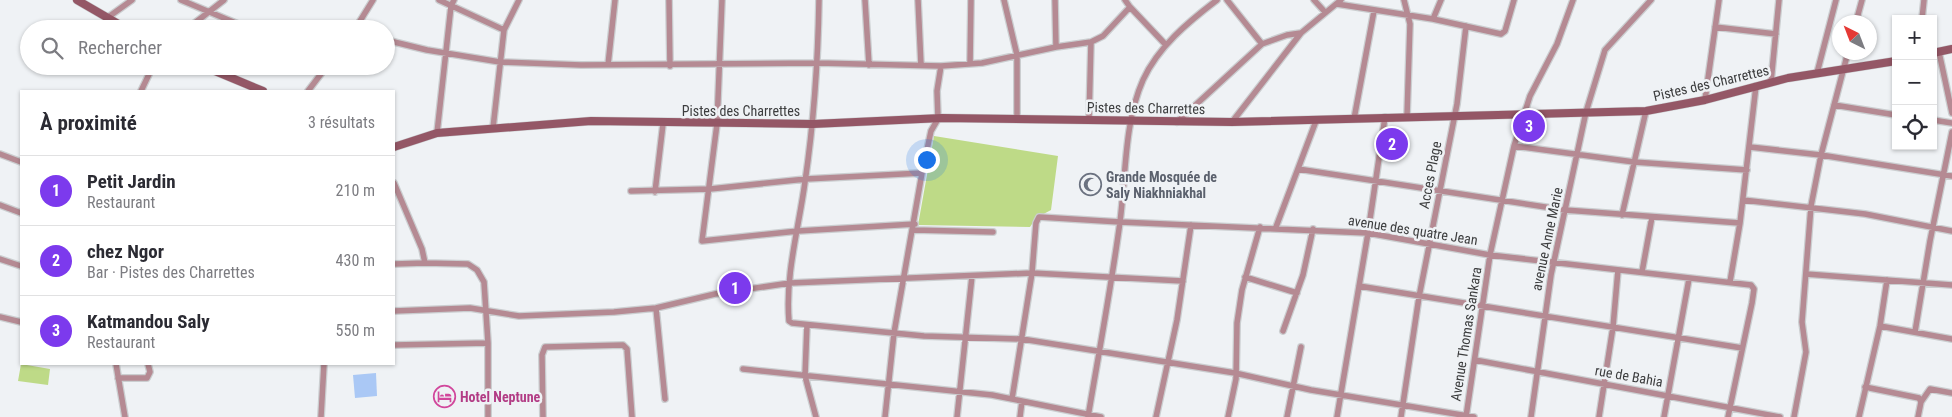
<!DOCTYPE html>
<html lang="fr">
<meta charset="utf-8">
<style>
:root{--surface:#fff;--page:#f2f2f3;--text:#2b2b33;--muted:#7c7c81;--line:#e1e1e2;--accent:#7c3aed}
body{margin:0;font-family:"Roboto Condensed",sans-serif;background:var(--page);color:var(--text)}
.controls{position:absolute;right:15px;top:15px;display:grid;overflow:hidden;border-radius:0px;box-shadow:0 1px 4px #0004}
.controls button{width:45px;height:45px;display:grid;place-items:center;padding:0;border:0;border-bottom:1px solid var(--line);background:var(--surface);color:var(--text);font:25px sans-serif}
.compass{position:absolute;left:1832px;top:15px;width:45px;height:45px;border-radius:50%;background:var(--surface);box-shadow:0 1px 4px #0004;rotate:318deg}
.you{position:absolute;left:926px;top:159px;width:18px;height:18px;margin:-12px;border:4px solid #fff;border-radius:50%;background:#1a73e8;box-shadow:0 0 0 8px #1a73e833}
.badge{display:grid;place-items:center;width:32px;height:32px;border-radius:50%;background:var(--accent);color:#fff;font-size:16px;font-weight:700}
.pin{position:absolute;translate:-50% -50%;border:2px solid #fff;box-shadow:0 1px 5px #0006}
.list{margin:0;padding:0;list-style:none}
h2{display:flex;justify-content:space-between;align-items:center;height:65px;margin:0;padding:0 20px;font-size:21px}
h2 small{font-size:16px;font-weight:400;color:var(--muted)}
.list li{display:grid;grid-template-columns:32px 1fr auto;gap:15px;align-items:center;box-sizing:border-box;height:70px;padding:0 20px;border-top:1px solid var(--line)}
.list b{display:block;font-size:19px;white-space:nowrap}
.list p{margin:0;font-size:16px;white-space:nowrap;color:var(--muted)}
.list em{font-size:16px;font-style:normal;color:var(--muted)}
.icon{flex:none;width:28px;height:28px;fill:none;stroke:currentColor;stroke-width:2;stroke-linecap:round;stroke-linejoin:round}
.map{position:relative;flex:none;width:1952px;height:417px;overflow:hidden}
.search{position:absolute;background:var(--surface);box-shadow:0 1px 4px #0004;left:20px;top:20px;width:375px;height:55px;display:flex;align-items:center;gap:12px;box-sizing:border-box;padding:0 18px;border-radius:28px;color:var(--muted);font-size:19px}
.panel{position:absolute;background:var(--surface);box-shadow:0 1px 4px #0004;left:20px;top:90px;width:375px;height:275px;border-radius:0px}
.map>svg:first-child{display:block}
.green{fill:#beda87}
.water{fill:#aac8f5}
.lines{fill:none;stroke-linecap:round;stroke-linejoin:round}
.street-casing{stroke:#cbced0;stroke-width:8}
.secondary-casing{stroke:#cbced0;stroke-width:9}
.street{stroke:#b58a93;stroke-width:5.5}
.secondary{stroke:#945766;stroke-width:8}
.labels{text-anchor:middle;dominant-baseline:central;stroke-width:5;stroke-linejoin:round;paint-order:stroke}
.street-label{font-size:14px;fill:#3c3d3e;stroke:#eff2f5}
.worship-label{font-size:14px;font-weight:bold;fill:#5b616d;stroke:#eff2f5;text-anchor:start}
.hotel-label{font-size:14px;font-weight:bold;fill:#b23c85;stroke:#eff2f5;text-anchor:start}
</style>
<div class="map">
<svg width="1952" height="417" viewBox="0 0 1952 417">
<rect width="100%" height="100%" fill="#eff2f5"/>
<!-- green -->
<path class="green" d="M934 136 1058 156 1051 210 1036 218 1030 227 918 225Z
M21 364 50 369 48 385 18 381Z"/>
<!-- water -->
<path class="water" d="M376 373 377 396 355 398 353 375Z"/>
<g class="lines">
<defs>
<path id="street" d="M181 0 250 29
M439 0 504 30
M669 0 670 66
M722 0 717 124 702 241 798 231 915 224
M819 0C818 61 814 121 805 182 799 227 785 275 789 321L792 323 924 336 1022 339 1235 373 1311 390 1474 417
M865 0 869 65
M918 0 921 65
M1004 0 1017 55V119
M1055 0 1056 47
M1125 0 1130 7
M1227 0 1262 44
M1314 0 1325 12
M1404 0 1410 24 1407 116
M1337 4 1433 19 1501 34 1505 31 1514 0
M107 18 132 0
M1433 19 1441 0
M1922 19 1924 0
M1856 22 1862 0
M1715 27 1776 34
M187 29 224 0
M355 29 373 0
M386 40 427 50 500 62 581 65 818 63 941 66 982 63 1056 47 1091 42 1103 36 1130 7 1166 45
M1939 52 1952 113
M970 64 971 0
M608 65 615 0
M1817 73 1836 0
M1771 82 1779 0
M141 91 153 66
M308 91 327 66
M1705 100 1719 0
M1834 105 1896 115
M1089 119 1091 42
M1354 119 1374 11
M1933 120 1952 123
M1177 122 1262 44 1287 35 1301 33 1341 0
M1232 122 1301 33
M493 128 504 30 519 0
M437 133 451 6 454 0
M1514 146 1634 162 1747 170
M1750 147 1821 155 1952 176
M0 154 21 162
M1298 169 1565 210 1740 223
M394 183 422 249 425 263 394 264
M631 191 710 189 806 179 922 173
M655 192 663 124
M1743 200 1865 214 1952 231
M0 205 21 213
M1622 215 1646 111
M1276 227 1316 121
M914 230 993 232
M0 259 21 266
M425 263 468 264 477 270 484 282 488 343V417
M1642 272 1652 217
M1806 274 1952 285
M1245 277 1297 293
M1730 282 1740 223 1756 86
M1359 286 1742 348
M656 308 665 399
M394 311 470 308 519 316 614 312 656 308 715 294 790 283 1032 273 1183 281
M0 317 21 322
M807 325 805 376 816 417
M1880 326 1952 339
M1283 331 1303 275 1313 229
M1915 332 1930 241 1952 132
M394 345 488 343
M1475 360 1780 417
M116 364 125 417
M743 369 992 395 1101 417
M118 378H147L150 372 148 364
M1865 387 1919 398 1921 402 1918 417
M1012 399 1032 273 1036 223 1039 217 1120 222 1368 233 1490 255 1751 285 1754 289 1752 303 1728 417
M1921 402 1930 389 1952 393
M321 417 324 364
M543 417 542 355 545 347 623 345 627 349 632 417
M885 417 894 333 922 173 931 131 938 119 937 91 941 66
M957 417 972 276
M1020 417 1022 401
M1088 417C1099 352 1111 288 1120 222 1126 176 1124 123 1143 80 1158 47 1188 22 1217 0
M1156 417 1177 320 1191 225
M1228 417 1236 379 1237 323 1242 290 1260 227
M1287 417 1301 347
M1337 417 1368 233 1385 117
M1401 417 1419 297 1457 104 1466 26
M1466 417 1490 255 1514 146 1530 96 1557 44 1573 0
M1531 417 1551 275 1586 112 1605 50 1651 0
M1599 417 1613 327 1618 270
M1664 417 1689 279
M1794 417 1806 352 1802 322 1811 206 1821 155 1848 52
M1859 417 1880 326 1887 280"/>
<path id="secondary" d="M77 0 127 29
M1933 53 1952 49
M203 66 263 91
M394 147 437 133 591 121 813 124 942 118 1232 122 1646 111 1705 100 1788 78 1896 61"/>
</defs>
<!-- street casing -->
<use href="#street" class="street-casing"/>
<!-- secondary casing -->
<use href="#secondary" class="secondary-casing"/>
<!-- street -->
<use href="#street" class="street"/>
<!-- secondary -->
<use href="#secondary" class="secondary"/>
</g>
<!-- icons -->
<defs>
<symbol id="mosque-ring" viewBox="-11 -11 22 22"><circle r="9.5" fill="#eff2f5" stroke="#6b7280" stroke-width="1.5"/><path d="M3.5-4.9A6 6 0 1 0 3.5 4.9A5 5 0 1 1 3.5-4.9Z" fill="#6b7280"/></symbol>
<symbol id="hotel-ring" viewBox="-11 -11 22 22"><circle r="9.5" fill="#eff2f5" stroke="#d1479c" stroke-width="1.5"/><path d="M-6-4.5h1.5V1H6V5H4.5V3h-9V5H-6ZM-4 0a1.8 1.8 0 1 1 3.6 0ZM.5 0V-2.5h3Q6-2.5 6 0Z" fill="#d1479c"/></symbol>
</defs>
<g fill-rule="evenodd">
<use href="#mosque-ring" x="1078" y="172" width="25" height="25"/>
<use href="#hotel-ring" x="432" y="384" width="25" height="25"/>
</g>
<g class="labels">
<!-- street labels -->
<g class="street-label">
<text transform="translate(1711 83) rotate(-13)">Pistes des Charrettes</text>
<text transform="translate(1146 108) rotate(1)">Pistes des Charrettes</text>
<text x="741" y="111">Pistes des Charrettes</text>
<text transform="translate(1430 175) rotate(-79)">Acces Plage</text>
<text transform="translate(1413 230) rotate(9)">avenue des quatre Jean</text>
<text transform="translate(1547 239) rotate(-78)">avenue Anne Marie</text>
<text transform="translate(1466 334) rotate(-81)">Avenue Thomas Sankara</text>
<text transform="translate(1629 376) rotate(10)">rue de Bahia</text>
</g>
<!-- worship labels -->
<g class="worship-label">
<text x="1106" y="177">Grande Mosquée de<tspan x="1106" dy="16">Saly Niakhniakhal</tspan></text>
</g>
<!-- hotel labels -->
<g class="hotel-label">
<text x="460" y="397">Hotel Neptune</text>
</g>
</g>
</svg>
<div class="controls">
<button>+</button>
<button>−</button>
<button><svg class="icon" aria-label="locate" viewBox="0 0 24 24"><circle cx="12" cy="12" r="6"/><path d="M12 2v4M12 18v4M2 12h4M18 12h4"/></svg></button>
</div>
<svg class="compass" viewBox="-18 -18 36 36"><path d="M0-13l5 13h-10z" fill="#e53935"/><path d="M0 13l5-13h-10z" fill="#7c7c81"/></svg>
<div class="you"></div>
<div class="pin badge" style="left:735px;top:288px">1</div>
<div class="pin badge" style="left:1392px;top:144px">2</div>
<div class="pin badge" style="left:1529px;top:126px">3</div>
<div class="search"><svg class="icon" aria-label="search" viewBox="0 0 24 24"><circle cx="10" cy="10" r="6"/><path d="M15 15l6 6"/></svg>Rechercher</div>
<section class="panel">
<h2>À proximité<small>3 résultats</small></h2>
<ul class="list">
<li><span class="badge">1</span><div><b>Petit Jardin</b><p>Restaurant</p></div><em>210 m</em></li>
<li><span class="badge">2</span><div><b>chez Ngor</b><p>Bar · Pistes des Charrettes</p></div><em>430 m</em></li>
<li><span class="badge">3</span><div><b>Katmandou Saly</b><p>Restaurant</p></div><em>550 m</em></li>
</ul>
</section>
</div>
